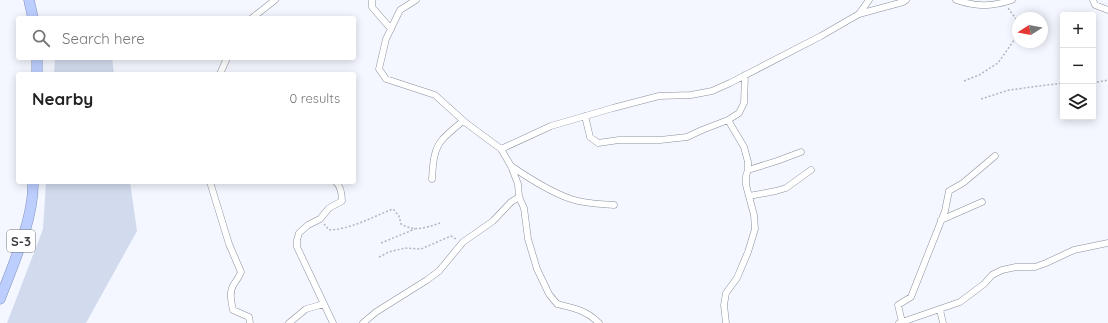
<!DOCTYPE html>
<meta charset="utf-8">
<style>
:root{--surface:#fff;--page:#f2f2f2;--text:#222;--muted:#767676;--line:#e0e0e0}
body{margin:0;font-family:Quicksand,sans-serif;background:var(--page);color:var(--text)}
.controls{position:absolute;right:12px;top:12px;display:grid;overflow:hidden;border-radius:4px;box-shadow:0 2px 10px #0003}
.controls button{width:36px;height:36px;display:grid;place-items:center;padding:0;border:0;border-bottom:1px solid var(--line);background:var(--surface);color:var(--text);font:20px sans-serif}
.compass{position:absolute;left:1012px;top:12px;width:36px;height:36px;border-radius:50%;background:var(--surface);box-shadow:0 2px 10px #0003;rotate:259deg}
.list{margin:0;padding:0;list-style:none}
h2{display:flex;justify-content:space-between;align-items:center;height:52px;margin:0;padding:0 16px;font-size:17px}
h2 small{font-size:13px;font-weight:400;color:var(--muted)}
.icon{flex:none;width:22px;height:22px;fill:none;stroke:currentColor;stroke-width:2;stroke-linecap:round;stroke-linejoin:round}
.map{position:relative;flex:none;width:1108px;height:323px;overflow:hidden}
.search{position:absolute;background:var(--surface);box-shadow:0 2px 10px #0003;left:16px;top:16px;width:340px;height:44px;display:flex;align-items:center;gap:10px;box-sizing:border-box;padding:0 14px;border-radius:4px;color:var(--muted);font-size:15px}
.panel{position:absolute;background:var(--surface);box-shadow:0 2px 10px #0003;left:16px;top:72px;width:340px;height:112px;border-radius:4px}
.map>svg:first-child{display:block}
.green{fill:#d2daed}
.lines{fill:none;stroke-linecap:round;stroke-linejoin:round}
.minor-casing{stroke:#8a8f9a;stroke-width:7}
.trunk-casing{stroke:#8393bc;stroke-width:11}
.path{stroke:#b3b5bc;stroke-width:1.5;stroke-dasharray:2 2;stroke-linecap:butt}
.minor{stroke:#fff;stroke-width:6}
.trunk{stroke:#bccefe;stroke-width:10}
.labels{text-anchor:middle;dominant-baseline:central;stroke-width:4;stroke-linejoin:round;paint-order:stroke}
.shield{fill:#fff;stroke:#75767a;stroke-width:1}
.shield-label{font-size:13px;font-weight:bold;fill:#3a3c41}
</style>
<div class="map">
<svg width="1108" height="323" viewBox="0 0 1108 323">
<rect width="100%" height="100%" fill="#f4f7ff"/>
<!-- green -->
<path class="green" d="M55 58H112L114 74H54Z
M46 182H130L137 231 86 323H7L43 229Z"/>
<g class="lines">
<defs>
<path id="minor" d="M372 0V7L391 29
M416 0 400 10 386 39 379 69 386 79 435 95 466 123 501 149 511 166 518 184 519 197 524 208 528 239 537 269 549 294 557 304C574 308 586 310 599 323
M956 0C977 7 991 7 1012 0
M1093 0 1095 5 1108 10
M859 14 903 2 906 0
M252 18 275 0
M220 74 227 58
M585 116 590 137 598 143 619 140H660L687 137 702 130 728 120 739 113 744 103 745 75
M501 149 551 126 613 108 659 96 691 95 712 91 730 83 821 36 859 14 869 0
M511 166C530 179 550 192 571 199 585 204 600 204 614 205
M748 170 777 161 801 152
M432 179C433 166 433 150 442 140 448 133 456 127 463 121
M210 182 229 244 241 272C239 277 237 280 234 284 229 291 231 301 233 310L249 317 250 323
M749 196 776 191 786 188 811 170
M941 220 982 202
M940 310 943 323
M902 322 898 305 911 297 945 211 949 191 963 183 995 156
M289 323 306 309 324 304
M333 323 297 247V240L299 233 308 225 320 219 329 208 342 201C342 194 341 187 336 182
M363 323 376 312 427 280 439 271 463 242 493 221 511 202 519 197
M726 323 724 305 726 293 737 278 748 252 755 229 754 215 746 185V176L748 170V162L744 147 728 120
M899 323 960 302 984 284 992 275 1002 270 1016 267H1035L1046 263 1074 250 1108 243"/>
<path id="trunk" d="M29 0 33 18
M37 74V58
M0 299C13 265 34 218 33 182"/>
</defs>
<!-- minor casing -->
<use href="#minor" class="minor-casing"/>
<!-- trunk casing -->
<use href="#trunk" class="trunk-casing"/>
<!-- path -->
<path class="path" d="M964 81 979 75 998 63 1017 36 1016 19 1008 8
M1093 83 1108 80
M981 99 1009 90 1063 83
M324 224 329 230C352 229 372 217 393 209L399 216 401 224C415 232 425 228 440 223
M381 243 415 229
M379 257 389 252 405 248 421 249 451 236 456 239"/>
<!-- minor -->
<use href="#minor" class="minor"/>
<!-- trunk -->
<use href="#trunk" class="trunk"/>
</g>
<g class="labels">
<!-- shield labels -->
<rect class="shield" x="7" y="230" width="28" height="22" rx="3"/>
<g class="shield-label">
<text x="21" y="241">S-3</text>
</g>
</g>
</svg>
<div class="controls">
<button>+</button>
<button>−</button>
<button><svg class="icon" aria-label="layers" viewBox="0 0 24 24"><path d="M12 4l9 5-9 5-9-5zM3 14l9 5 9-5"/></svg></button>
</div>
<svg class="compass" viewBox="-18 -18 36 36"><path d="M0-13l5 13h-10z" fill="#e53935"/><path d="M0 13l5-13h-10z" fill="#767676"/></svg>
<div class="search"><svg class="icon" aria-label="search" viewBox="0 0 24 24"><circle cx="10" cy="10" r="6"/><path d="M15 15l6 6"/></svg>Search here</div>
<section class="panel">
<h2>Nearby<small>0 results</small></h2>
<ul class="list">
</ul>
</section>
</div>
